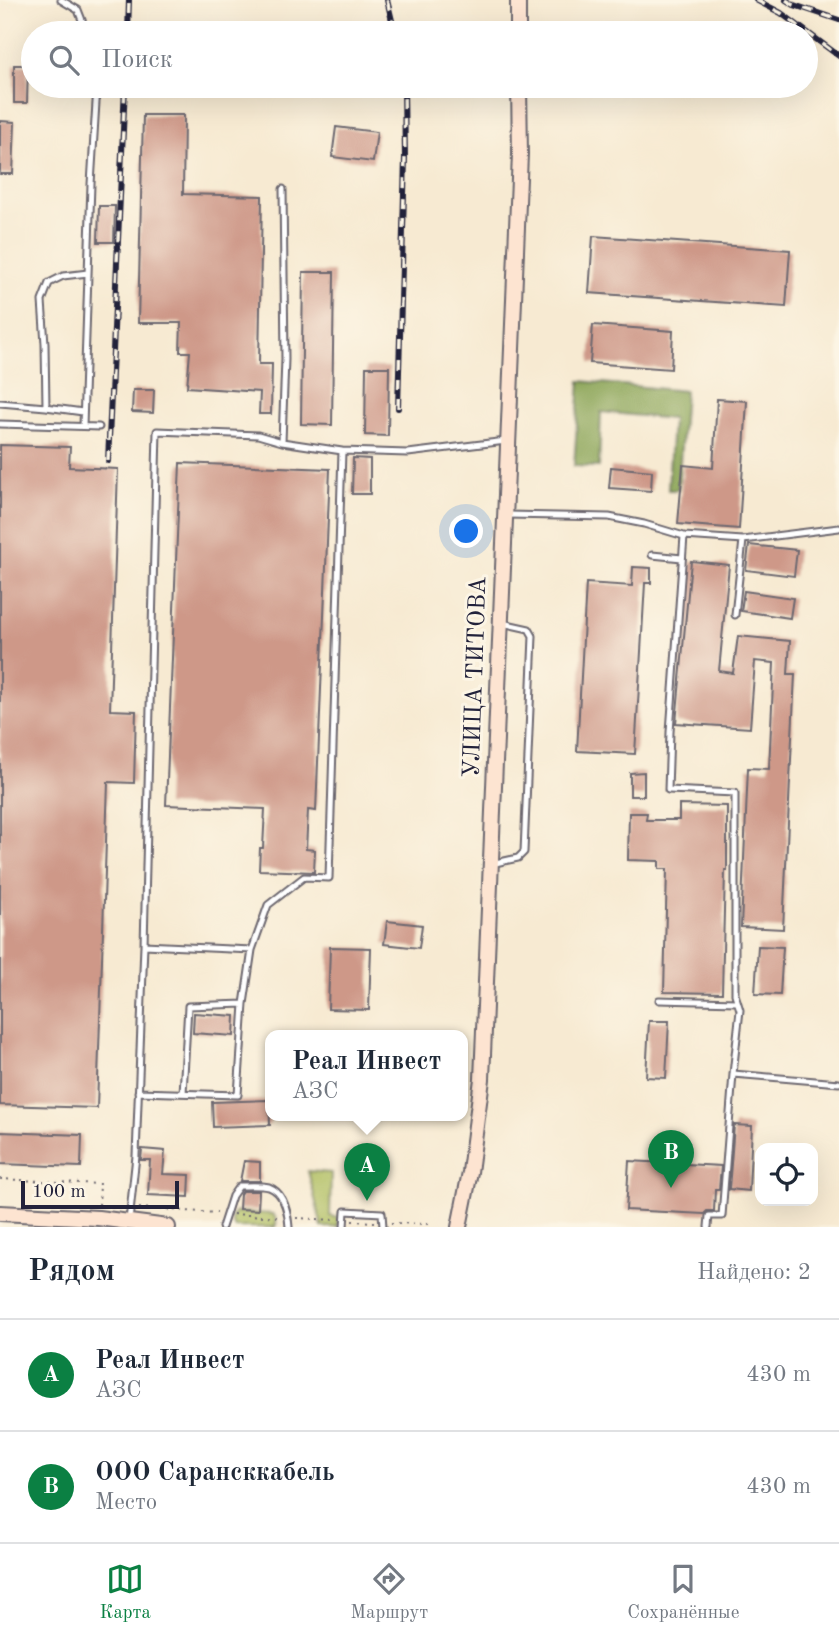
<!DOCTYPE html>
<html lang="ru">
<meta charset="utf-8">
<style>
:root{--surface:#fff;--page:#f2f2f3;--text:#1f2937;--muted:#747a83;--line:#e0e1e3;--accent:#0b8043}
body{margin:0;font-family:"Old Standard TT",serif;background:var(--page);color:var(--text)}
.controls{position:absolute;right:21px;bottom:21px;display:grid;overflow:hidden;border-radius:14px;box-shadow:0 7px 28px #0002}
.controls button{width:63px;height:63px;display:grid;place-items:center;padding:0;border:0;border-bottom:2px solid var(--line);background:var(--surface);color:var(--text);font:35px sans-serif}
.scale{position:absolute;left:21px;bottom:18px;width:158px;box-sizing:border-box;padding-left:7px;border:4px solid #22223b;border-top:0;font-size:19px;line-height:24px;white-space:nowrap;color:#22223b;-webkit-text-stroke:5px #fcf5e5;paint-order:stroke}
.you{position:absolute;left:467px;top:532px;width:24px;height:24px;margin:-18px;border:5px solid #fff;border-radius:50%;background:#1a73e8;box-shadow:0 0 0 10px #1a73e833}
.badge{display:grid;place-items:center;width:46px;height:46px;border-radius:50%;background:var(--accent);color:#fff;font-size:23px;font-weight:700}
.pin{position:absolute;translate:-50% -58px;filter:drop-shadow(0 2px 4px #0008)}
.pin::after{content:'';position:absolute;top:37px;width:24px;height:21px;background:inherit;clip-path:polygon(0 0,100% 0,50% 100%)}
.popup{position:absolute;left:265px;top:1030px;width:203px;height:91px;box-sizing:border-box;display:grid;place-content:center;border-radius:14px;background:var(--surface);filter:drop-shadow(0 2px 5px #0005);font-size:23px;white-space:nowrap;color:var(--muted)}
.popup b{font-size:26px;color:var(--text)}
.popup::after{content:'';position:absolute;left:50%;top:100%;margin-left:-14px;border:14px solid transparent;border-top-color:var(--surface)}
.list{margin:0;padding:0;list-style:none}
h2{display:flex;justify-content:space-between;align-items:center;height:91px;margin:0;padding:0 28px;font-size:30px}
h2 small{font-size:23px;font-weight:400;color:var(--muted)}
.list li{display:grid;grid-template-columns:46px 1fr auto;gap:21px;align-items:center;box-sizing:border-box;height:112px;padding:0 28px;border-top:2px solid var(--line)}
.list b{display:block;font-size:26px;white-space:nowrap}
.list p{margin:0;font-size:23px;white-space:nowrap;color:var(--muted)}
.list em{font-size:23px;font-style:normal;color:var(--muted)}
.icon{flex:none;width:38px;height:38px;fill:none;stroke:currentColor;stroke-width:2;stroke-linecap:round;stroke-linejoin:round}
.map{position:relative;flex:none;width:839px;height:1227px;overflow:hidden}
.search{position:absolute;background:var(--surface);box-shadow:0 7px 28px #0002;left:21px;right:21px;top:21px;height:77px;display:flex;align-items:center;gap:18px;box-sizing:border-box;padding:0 24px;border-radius:38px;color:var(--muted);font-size:26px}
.sheet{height:315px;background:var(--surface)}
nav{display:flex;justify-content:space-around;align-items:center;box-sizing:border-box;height:98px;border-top:2px solid var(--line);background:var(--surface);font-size:19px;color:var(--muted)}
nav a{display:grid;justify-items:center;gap:4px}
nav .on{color:var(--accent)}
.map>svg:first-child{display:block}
.green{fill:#aebd5f;stroke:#68704d;stroke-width:2}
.forest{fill:#8aa456;stroke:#566348;stroke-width:2}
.building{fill:#ce9888}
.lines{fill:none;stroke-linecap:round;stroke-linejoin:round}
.lane-casing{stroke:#6d6870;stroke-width:9}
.secondary-casing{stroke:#6d6870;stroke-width:18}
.path{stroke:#6d6870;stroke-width:2;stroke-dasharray:2 5;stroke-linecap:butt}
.lane{stroke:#fff;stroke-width:5}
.secondary{stroke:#fde4d1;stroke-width:14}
.rail-casing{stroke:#22223b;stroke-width:6}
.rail{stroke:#fcf5e5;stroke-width:3.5;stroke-dasharray:10;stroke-linecap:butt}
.labels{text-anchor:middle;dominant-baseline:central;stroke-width:6;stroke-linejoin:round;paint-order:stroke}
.street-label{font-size:24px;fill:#22223b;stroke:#fcf5e5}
</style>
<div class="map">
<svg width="839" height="1227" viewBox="0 0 839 1227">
<rect width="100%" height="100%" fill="#fcf5e5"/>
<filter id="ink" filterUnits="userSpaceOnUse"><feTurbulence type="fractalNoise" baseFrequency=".0143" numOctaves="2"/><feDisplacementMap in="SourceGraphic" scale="14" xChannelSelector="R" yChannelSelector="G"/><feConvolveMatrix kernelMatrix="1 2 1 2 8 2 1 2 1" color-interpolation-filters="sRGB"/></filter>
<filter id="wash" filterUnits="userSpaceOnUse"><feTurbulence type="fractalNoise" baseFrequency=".00686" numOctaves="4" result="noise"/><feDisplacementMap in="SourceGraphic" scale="28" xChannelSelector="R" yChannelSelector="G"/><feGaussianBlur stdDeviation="1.57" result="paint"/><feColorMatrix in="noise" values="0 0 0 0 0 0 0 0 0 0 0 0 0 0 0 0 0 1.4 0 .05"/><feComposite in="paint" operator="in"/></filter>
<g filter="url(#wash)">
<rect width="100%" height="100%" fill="#f7ead2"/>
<!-- green -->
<path class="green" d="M308 1171 331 1173 330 1216 339 1218 338 1227H322Z
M236 1212 273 1214C276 1218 278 1222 275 1227H235L232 1223V1217Z"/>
<!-- forest -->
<path class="forest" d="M580 381 685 391 678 490H668L672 419 601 412 599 467 574 466Z"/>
<g id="blocks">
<!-- building -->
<path class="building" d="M14 65H28L27 103H14Z
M143 115H184L183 194 262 196 259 364H272L271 414H259L260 392 187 387 190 352H180L181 323H138Z
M0 121 15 122 13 174H0Z
M336 127 377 132 373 162 332 157Z
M99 206H115L114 242H98Z
M593 236 790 250 786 307 589 293Z
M303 272H334L332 425 301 424Z
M593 325 673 331 671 369 590 363Z
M366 367H389L388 436 365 435Z
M133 390H154L153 413 132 412Z
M717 399 747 401 739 529 678 524 683 465 713 468Z
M0 445 70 447 69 467 118 469 110 710 136 711 134 783 108 782 97 1108 0 1105Z
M353 458 370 459V494H352Z
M180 463 330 469 316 811 308 810 306 849 315 850 314 872 259 870 260 848H263L265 809 166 805Z
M611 467 652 471 651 491 609 488Z
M749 545 797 550 794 576 746 570Z
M691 561 729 565 719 671 733 673 738 636 790 641 788 674H795L783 929 741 927 748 768 769 769 774 663 755 661 750 728 676 723Z
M633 567 651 568V583H645L635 754 577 751 586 583 632 586Z
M744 591 793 598 790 618 741 611Z
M644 772V796H630V773Z
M679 805 727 806V870H725L722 993 664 992 667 869H659V861L628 860 629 813H647L646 820H679Z
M387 921 422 925 419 948 384 944Z
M758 946 783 947 780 995 755 994Z
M330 947 371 948 369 1010 328 1009Z
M194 1013 235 1016 234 1036 193 1033Z
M649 1021H669L666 1078 646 1077Z
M269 1100 270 1125 213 1127 212 1102Z
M734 1125 752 1126 749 1191 729 1189Z
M0 1132 82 1135 81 1167 0 1164Z
M142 1149 165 1151 163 1174 190 1175 189 1197 148 1195 150 1160H141Z
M244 1161 260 1162V1181H240Z
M629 1161 721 1166 719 1189H715L714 1211H707L704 1214 626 1210Z
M242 1191H259L258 1210 239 1209 240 1194Z"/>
</g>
</g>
<g filter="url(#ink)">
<use href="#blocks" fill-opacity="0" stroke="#6d6870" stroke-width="2"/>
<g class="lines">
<defs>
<path id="lane" d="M61 0 78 10 87 33
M0 403 46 407
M83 412 46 407 45 344 42 301 49 283 63 276 88 273
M0 424 99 427
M83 426 91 184 97 86
M282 442 285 359 283 189
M342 451 408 453 506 441
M508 515 609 517 644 524 684 536
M652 555 682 558
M735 615 743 540
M491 864 518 858 524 852 533 636 529 629 502 623
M659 1000 737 1002
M733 1074 740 1010 735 994V793L668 790 670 732 684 536 743 540 839 528
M138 1092 238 1095 244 1004 252 950
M183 1093 188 1006 244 1004
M129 1221 136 1156 144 945 157 431 258 435 282 442 342 451 329 878 304 877 268 905 252 950 144 945
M222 1227 232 1196 239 1186C248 1186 260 1185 269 1187 285 1193 288 1213 289 1227
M344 1227 345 1211 382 1213 383 1227
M708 1227 709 1216H722L733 1074 839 1083"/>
<path id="secondary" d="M518 0V33
M0 1213 98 1218 168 1227
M459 1227 470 1172 482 1079 520 154 519 86"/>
</defs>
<!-- lane casing -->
<use href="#lane" class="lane-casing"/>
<!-- secondary casing -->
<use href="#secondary" class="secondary-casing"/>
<!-- path -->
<path class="path" d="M0 1179 100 1184 99 1205
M139 1208 217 1213
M233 1214 280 1217
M296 1218 336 1220
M352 1221 375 1222
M391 1223 432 1224"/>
<!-- lane -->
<use href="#lane" class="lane"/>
<!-- secondary -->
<use href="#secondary" class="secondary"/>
<defs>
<path id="rail" d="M387 0 395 33
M756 0 781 13 839 56
M786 0 794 5 839 20
M128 33 129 0
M398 408 405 158 404 86
M108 461 125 86"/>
</defs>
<!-- rail casing -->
<use href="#rail" class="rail-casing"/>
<!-- rail -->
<use href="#rail" class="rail"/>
</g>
</g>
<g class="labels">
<!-- street labels -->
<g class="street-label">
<text transform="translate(476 677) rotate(-88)">УЛИЦА ТИТОВА</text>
</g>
</g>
</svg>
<div class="controls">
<button><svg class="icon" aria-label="locate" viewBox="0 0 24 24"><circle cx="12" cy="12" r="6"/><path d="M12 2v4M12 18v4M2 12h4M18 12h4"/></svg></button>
</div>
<div class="scale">100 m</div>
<div class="you"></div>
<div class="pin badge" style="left:367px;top:1201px">A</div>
<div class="popup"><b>Реал Инвест</b>АЗС</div>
<div class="pin badge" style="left:671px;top:1188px">B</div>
<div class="search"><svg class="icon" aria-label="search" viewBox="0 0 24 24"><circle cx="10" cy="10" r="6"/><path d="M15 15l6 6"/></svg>Поиск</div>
</div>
<section class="sheet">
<h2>Рядом<small>Найдено: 2</small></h2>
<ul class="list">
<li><span class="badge">A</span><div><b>Реал Инвест</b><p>АЗС</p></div><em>430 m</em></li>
<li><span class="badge">B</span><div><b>ООО Сарансккабель</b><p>Место</p></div><em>430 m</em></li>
</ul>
</section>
<nav>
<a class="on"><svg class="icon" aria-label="map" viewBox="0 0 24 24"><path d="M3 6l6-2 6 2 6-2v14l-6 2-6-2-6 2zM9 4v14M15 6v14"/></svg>Карта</a>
<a><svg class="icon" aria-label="directions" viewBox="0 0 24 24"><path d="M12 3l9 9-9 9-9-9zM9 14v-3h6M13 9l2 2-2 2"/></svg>Маршрут</a>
<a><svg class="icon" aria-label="saved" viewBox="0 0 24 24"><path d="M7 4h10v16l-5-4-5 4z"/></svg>Сохранённые</a>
</nav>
